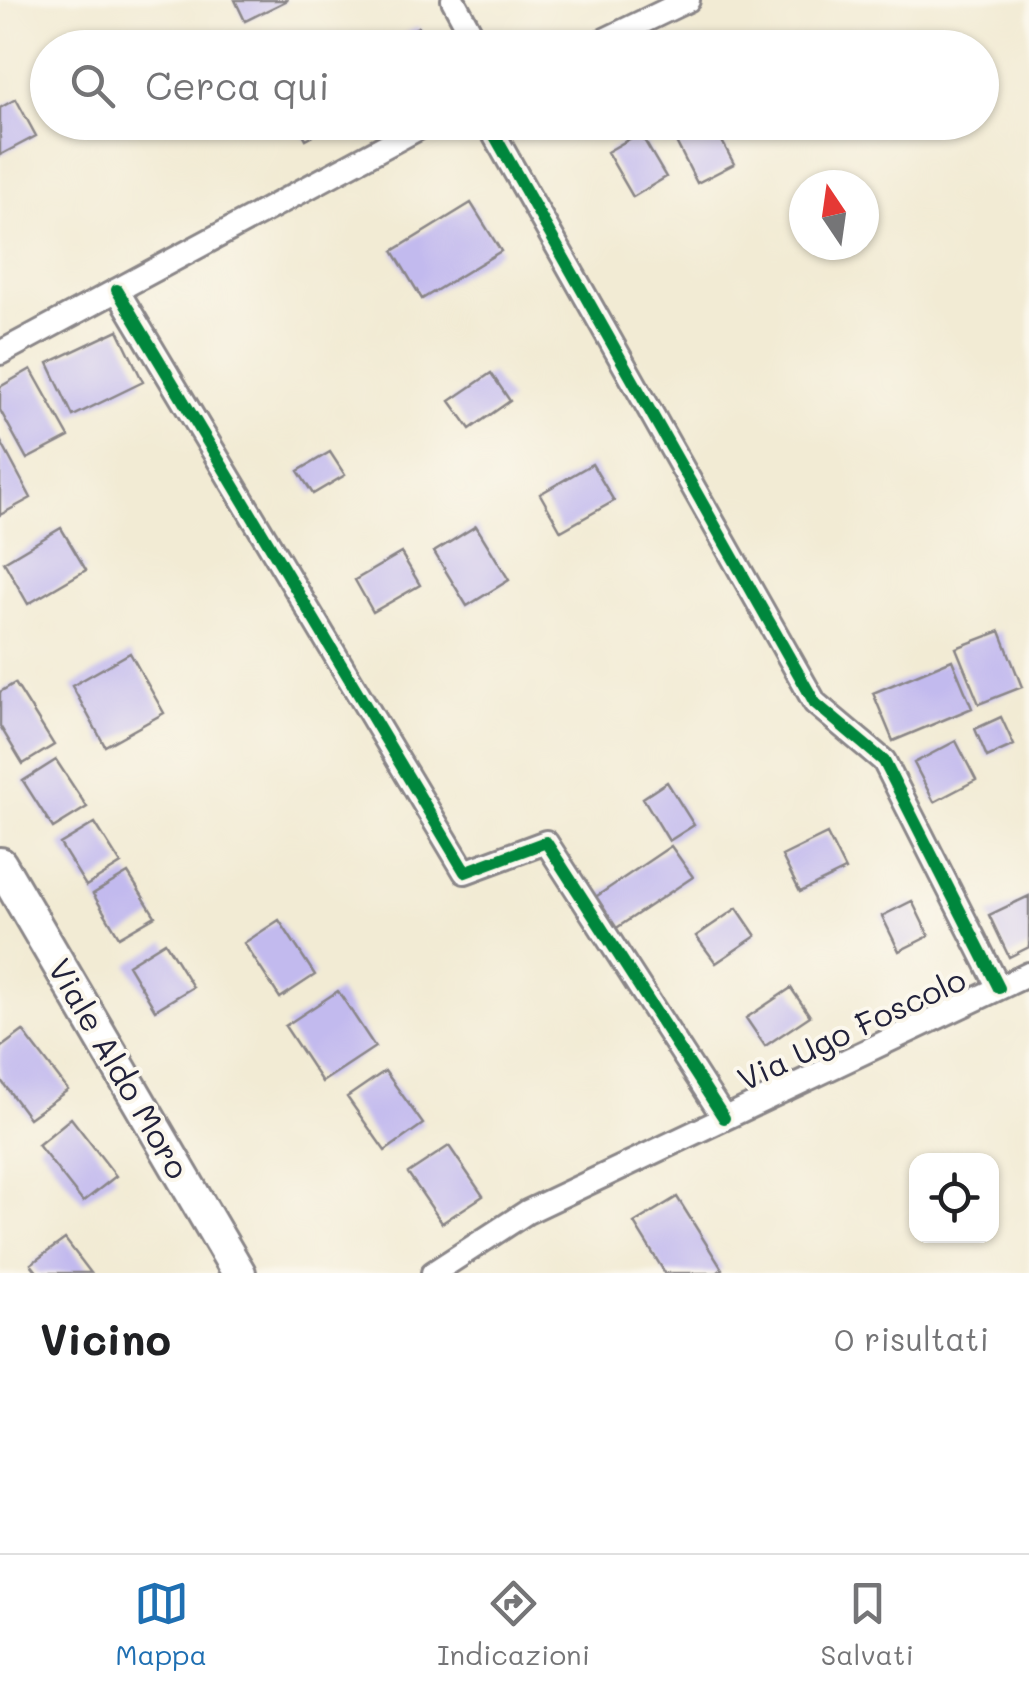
<!DOCTYPE html>
<html lang="it">
<style>
:root{--surface:#fff;--page:#f2f2f2;--text:#202124;--muted:#757577;--line:#e0e0e0;--accent:#1f6fb2}
body{margin:0;font-family:Mali,sans-serif;background:var(--page);color:var(--text)}
.controls{position:absolute;right:30px;bottom:30px;display:grid;overflow:hidden;border-radius:20px;box-shadow:0 2px 8px #0004}
.controls button{width:90px;height:90px;display:grid;place-items:center;padding:0;border:0;border-bottom:2px solid var(--line);background:var(--surface);color:var(--text);font:50px sans-serif}
.compass{position:absolute;left:789px;top:170px;width:90px;height:90px;border-radius:50%;background:var(--surface);box-shadow:0 2px 8px #0004;rotate:347deg}
.list{margin:0;padding:0;list-style:none}
h2{display:flex;justify-content:space-between;align-items:center;height:130px;margin:0;padding:0 40px;font-size:42px}
h2 small{font-size:32px;font-weight:400;color:var(--muted)}
.icon{flex:none;width:55px;height:55px;fill:none;stroke:currentColor;stroke-width:2;stroke-linecap:round;stroke-linejoin:round}
.map{position:relative;flex:none;width:1029px;height:1273px;overflow:hidden}
.search{position:absolute;background:var(--surface);box-shadow:0 2px 8px #0004;left:30px;right:30px;top:30px;height:110px;display:flex;align-items:center;gap:25px;box-sizing:border-box;padding:0 35px;border-radius:55px;color:var(--muted);font-size:38px}
.sheet{height:280px;background:var(--surface)}
nav{display:flex;justify-content:space-around;align-items:center;box-sizing:border-box;height:140px;border-top:2px solid var(--line);background:var(--surface);font-size:28px;color:var(--muted)}
nav a{display:grid;justify-items:center;gap:5px}
nav .on{color:var(--accent)}
.map>svg:first-child{display:block}
.building{fill:#c2baee}
.lines{fill:none;stroke-linecap:round;stroke-linejoin:round}
.street-casing{stroke:#8a8688;stroke-width:28}
.secondary-casing{stroke:#8a8688;stroke-width:38}
.street{stroke:#fff;stroke-width:22}
.secondary{stroke:#fff;stroke-width:32}
.cycleway-casing{stroke:#fbf7ec;stroke-width:19}
.cycleway{stroke:#00873e;stroke-width:12}
.labels{text-anchor:middle;dominant-baseline:central;stroke-width:8;stroke-linejoin:round;paint-order:stroke}
.street-label{font-size:32px;fill:#22223b;stroke:#fbf7ec}
</style>
<div class="map">
<svg width="1029" height="1273" viewBox="0 0 1029 1273">
<rect width="100%" height="100%" fill="#fbf7ec"/>
<filter id="ink" filterUnits="userSpaceOnUse"><feTurbulence type="fractalNoise" baseFrequency=".01" numOctaves="2"/><feDisplacementMap in="SourceGraphic" scale="20" xChannelSelector="R" yChannelSelector="G"/><feConvolveMatrix kernelMatrix="1 2 1 2 8 2 1 2 1" color-interpolation-filters="sRGB"/></filter>
<filter id="wash" filterUnits="userSpaceOnUse"><feTurbulence type="fractalNoise" baseFrequency=".0048" numOctaves="4" result="noise"/><feDisplacementMap in="SourceGraphic" scale="40" xChannelSelector="R" yChannelSelector="G"/><feGaussianBlur stdDeviation="2.25" result="paint"/><feColorMatrix in="noise" values="0 0 0 0 0 0 0 0 0 0 0 0 0 0 0 0 0 1.4 0 .05"/><feComposite in="paint" operator="in"/></filter>
<g filter="url(#wash)">
<rect width="100%" height="100%" fill="#f2ebd4"/>
<g id="blocks">
<!-- building -->
<path class="building" d="M235 0H288L245 21Z
M418 27 429 48H379Z
M16 99 36 136 0 155V108Z
M297 122H338L306 139Z
M666 122H712L734 164 697 183Z
M640 133 666 177 633 197 607 152Z
M471 203 501 251 422 299 393 251Z
M118 330 143 382 73 416 48 363Z
M31 369 69 437 27 459 0 410V387Z
M491 373 510 401 470 429 450 401Z
M0 440 31 498 0 515Z
M330 452 345 475 313 494 298 471Z
M592 464 614 501 561 531 540 494Z
M476 526 509 580 467 606 434 552Z
M61 528 86 570 28 604 4 562Z
M401 553 420 585 373 612 355 580Z
M1000 631 1022 687 979 704 956 648Z
M130 653 164 713 105 746 72 686Z
M952 660 972 708 893 741 873 693Z
M15 683 54 745 23 764 0 726V692Z
M1001 717 1014 745 987 757 975 729Z
M956 741 976 780 934 802 914 763Z
M56 760 87 807 53 828 23 781Z
M667 782 694 825 669 841 643 798Z
M95 823 121 864 86 886 60 844Z
M827 834 845 870 800 892 782 856Z
M671 846 693 877 615 929 594 898Z
M128 873 155 916 119 937 93 894Z
M1029 896V947L1009 957 989 915Z
M912 901 929 936 899 951 882 916Z
M737 908 756 936 716 963 696 936Z
M279 920 315 975 280 998 244 943Z
M165 942 193 987 155 1010 128 965Z
M791 988 810 1016 765 1046 746 1018Z
M338 991 375 1047 322 1082 285 1026Z
M23 1031 68 1090 29 1118 0 1079V1048Z
M385 1071 423 1124 385 1151 347 1097Z
M71 1118 116 1176 83 1202 38 1145Z
M449 1146 483 1196 442 1223 408 1173Z
M677 1197 722 1269 717 1273H665L634 1223Z
M65 1239 91 1273H38L31 1264Z"/>
</g>
</g>
<g filter="url(#ink)">
<use href="#blocks" fill-opacity="0" stroke="#8a8688" stroke-width="2.5"/>
<g class="lines">
<defs>
<path id="street" d="M453 0 479 48
M588 48 688 0
M487 122 815 703 884 761 999 988
M117 290 465 872 546 842 724 1118
M0 353 430 122
M433 1273 527 1212 1029 974"/>
<path id="secondary" d="M0 864 239 1273"/>
</defs>
<!-- street casing -->
<use href="#street" class="street-casing"/>
<!-- secondary casing -->
<use href="#secondary" class="secondary-casing"/>
<!-- street -->
<use href="#street" class="street"/>
<!-- secondary -->
<use href="#secondary" class="secondary"/>
<defs>
<path id="cycleway" d="M487 122 815 703 884 761 999 988
M117 290 465 872 546 842 724 1118"/>
</defs>
<!-- cycleway casing -->
<use href="#cycleway" class="cycleway-casing"/>
<!-- cycleway -->
<use href="#cycleway" class="cycleway"/>
</g>
</g>
<g class="labels">
<!-- street labels -->
<g class="street-label">
<text transform="translate(851 1028) rotate(-25)">Via Ugo Foscolo</text>
<text transform="translate(120 1068) rotate(60)">Viale Aldo Moro</text>
</g>
</g>
</svg>
<div class="controls">
<button><svg class="icon" aria-label="locate" viewBox="0 0 24 24"><circle cx="12" cy="12" r="6"/><path d="M12 2v4M12 18v4M2 12h4M18 12h4"/></svg></button>
</div>
<svg class="compass" viewBox="-18 -18 36 36"><path d="M0-13l5 13h-10z" fill="#e53935"/><path d="M0 13l5-13h-10z" fill="#757577"/></svg>
<div class="search"><svg class="icon" aria-label="search" viewBox="0 0 24 24"><circle cx="10" cy="10" r="6"/><path d="M15 15l6 6"/></svg>Cerca qui</div>
</div>
<section class="sheet">
<h2>Vicino<small>0 risultati</small></h2>
<ul class="list">
</ul>
</section>
<nav>
<a class="on"><svg class="icon" aria-label="map" viewBox="0 0 24 24"><path d="M3 6l6-2 6 2 6-2v14l-6 2-6-2-6 2zM9 4v14M15 6v14"/></svg>Mappa</a>
<a><svg class="icon" aria-label="directions" viewBox="0 0 24 24"><path d="M12 3l9 9-9 9-9-9zM9 14v-3h6M13 9l2 2-2 2"/></svg>Indicazioni</a>
<a><svg class="icon" aria-label="saved" viewBox="0 0 24 24"><path d="M7 4h10v16l-5-4-5 4z"/></svg>Salvati</a>
</nav>
